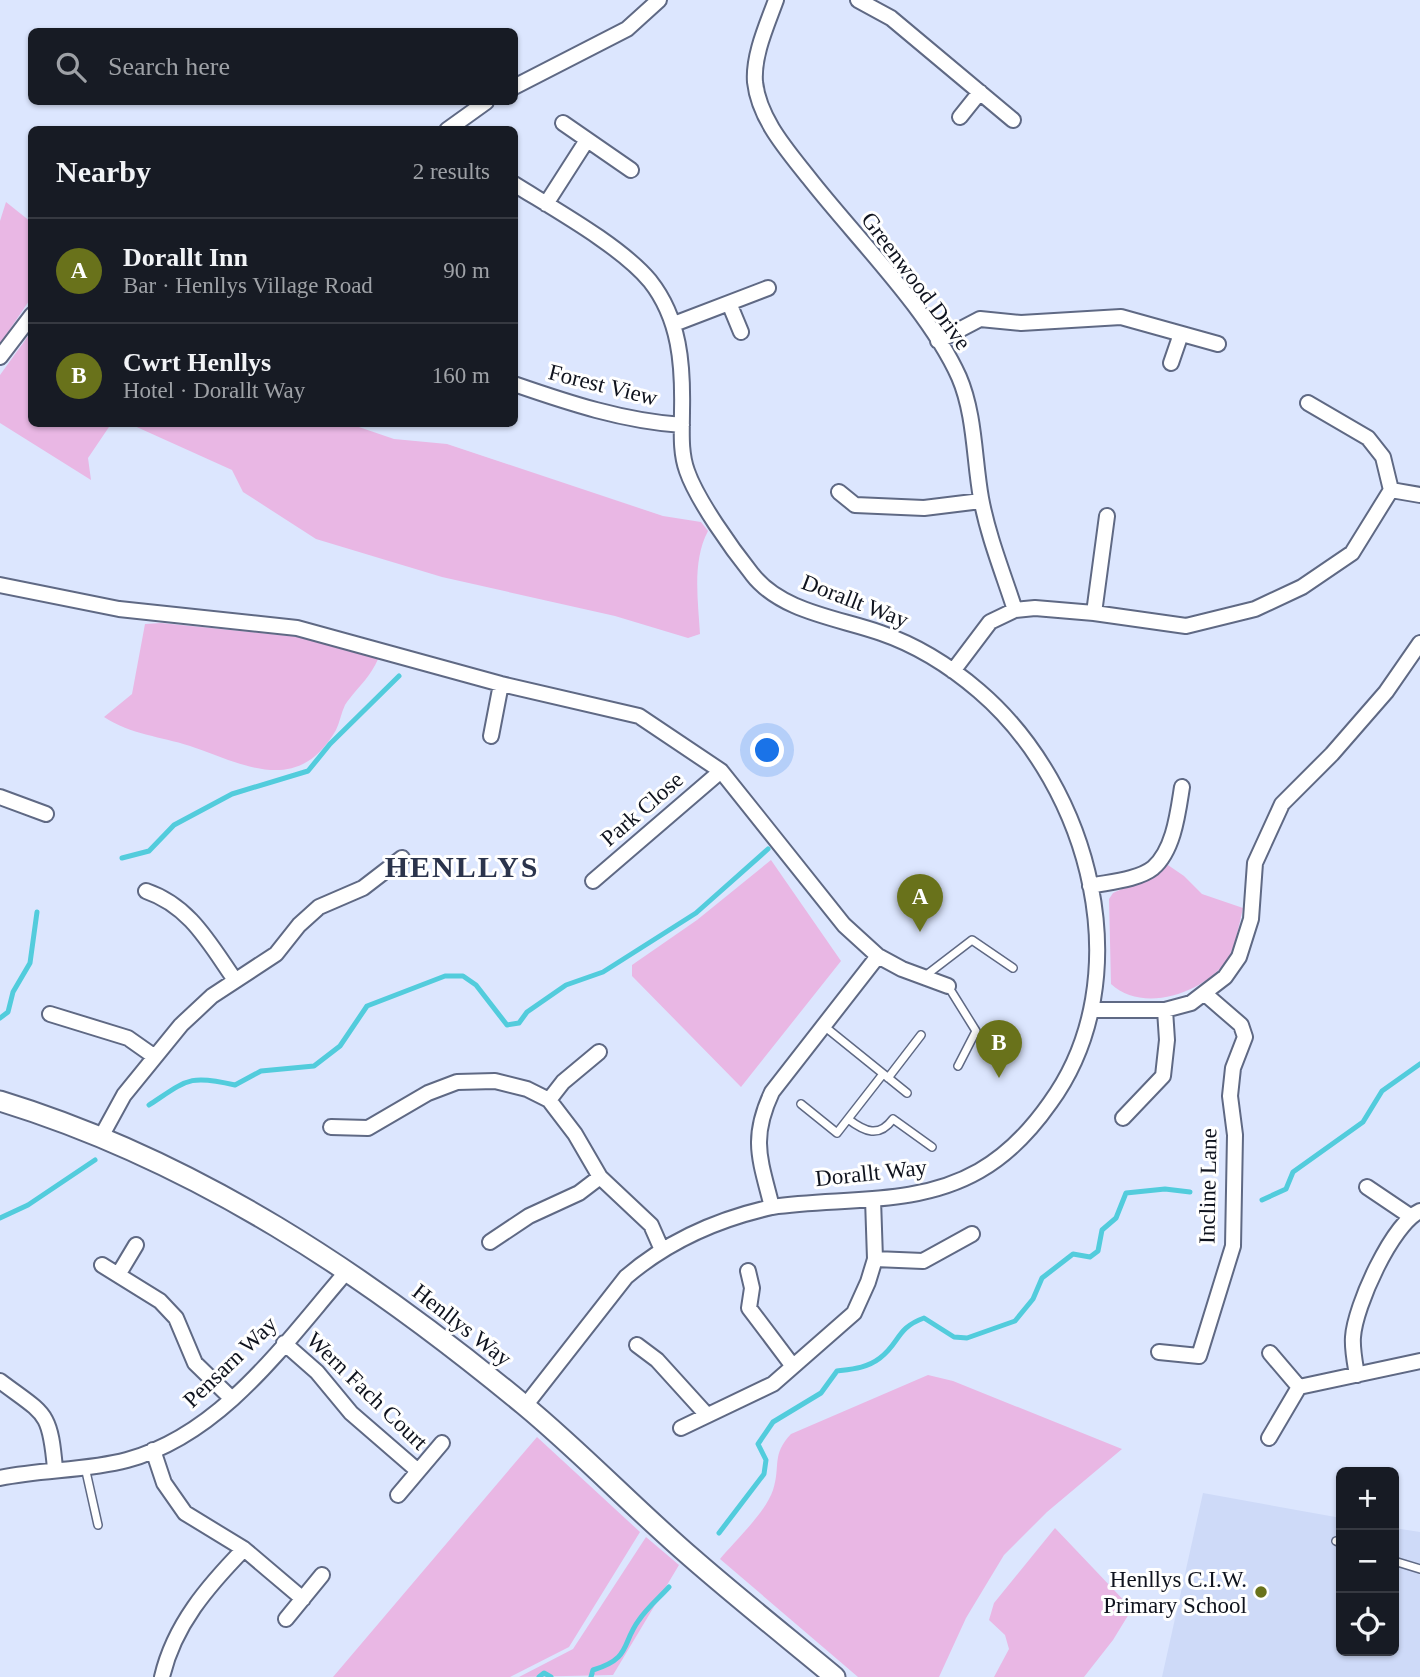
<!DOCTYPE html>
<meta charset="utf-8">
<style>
:root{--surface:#171b24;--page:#242831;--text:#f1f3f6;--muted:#9ea1a6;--line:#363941;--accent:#69721b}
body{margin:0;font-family:Georgia,serif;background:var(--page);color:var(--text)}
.controls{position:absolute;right:21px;bottom:21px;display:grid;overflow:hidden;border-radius:10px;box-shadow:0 2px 5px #0004}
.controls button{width:63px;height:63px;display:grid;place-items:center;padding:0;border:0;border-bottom:2px solid var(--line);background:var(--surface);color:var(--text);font:35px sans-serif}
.you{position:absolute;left:768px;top:751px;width:24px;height:24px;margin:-18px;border:5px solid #fff;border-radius:50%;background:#1a73e8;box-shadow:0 0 0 10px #1a73e833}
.badge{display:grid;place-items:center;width:46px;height:46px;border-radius:50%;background:var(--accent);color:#fff;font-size:23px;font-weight:700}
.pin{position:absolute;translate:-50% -58px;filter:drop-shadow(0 2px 4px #0008)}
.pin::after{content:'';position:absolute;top:37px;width:24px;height:21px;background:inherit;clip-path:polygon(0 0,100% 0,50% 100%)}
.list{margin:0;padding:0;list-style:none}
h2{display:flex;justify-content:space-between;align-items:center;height:91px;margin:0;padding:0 28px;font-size:30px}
h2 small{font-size:23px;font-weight:400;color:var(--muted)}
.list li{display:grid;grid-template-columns:46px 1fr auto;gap:21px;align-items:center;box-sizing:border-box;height:105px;padding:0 28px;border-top:2px solid var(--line)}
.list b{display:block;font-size:26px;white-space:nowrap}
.list p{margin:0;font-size:23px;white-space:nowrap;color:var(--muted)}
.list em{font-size:23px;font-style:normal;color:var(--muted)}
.icon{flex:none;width:38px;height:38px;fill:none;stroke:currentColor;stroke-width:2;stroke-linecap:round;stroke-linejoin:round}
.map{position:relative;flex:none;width:1420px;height:1677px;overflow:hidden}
.search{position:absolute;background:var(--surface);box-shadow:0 2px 5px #0004;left:28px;top:28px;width:490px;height:77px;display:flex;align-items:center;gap:18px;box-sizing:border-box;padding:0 24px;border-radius:10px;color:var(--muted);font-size:26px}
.panel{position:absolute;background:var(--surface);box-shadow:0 2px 5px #0004;left:28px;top:126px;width:490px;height:301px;border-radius:10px}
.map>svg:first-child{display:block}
.built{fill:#cedaf8}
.green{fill:#e9b7e4}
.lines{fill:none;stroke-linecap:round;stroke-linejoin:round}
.stream{stroke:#52ccdc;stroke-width:5}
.lane-casing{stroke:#5f6984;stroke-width:10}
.street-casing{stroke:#5f6984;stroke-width:18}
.secondary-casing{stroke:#5f6984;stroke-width:23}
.lane{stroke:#fff;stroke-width:7}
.street{stroke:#fff;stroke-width:14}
.secondary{stroke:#fff;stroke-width:19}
.poi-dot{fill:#69721b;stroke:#fff;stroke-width:2.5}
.labels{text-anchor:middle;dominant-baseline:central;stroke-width:6;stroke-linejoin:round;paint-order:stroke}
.street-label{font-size:23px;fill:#0f131e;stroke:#fff}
.poi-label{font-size:23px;fill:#0f131e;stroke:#fff;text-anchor:end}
.district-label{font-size:30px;font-weight:bold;letter-spacing:2px;fill:#2b344c;stroke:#fff}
</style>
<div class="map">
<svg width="1420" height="1677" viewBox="0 0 1420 1677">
<rect width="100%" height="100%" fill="#dce6fe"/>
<!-- built -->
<path class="built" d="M1203 1493 1341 1518V1651H1394V1528L1420 1532V1677H1162Z"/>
<!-- green -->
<path class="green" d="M6 202 31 222V298L0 344V221Z
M31 332 32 424H111L88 458 91 480 0 423V375Z
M130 424H350L394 439 447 444 663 516 701 522 708 531C692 561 698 600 700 634L688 638 615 616 442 577 316 539 243 492 232 470Z
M161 623 300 637 379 657C369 680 358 686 345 705 341 713 340 722 336 730 298 796 245 765 190 746 159 736 132 735 104 717L132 694 145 624Z
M771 860 841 961 741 1087 632 976V965L697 920Z
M1165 863 1184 876 1202 894 1243 908C1239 924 1236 946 1227 960 1204 993 1143 1014 1111 984L1109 899 1113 893 1153 875Z
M928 1375 953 1381 1122 1449 1047 1512 1004 1555 966 1618 939 1677H858L720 1559C735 1541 766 1512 773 1490 781 1466 771 1455 791 1434Z
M537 1437 640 1532 569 1647 510 1677H333Z
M1055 1528 1132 1609 1113 1640 1084 1677H994L1009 1649 1005 1635 989 1620 994 1603Z
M646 1537 679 1565 613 1675 519 1677 573 1649Z"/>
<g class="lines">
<!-- stream -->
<path class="stream" d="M122 858 149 851 174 825 232 794 308 771 330 744 399 676
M0 1018 8 1012 13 992 30 963 37 912
M149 1105C187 1080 189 1074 235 1085L261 1071 314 1066 340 1046 367 1006 445 976H463L476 985 507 1025 519 1023 527 1012 566 985 603 972 696 913 768 849
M1262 1200 1286 1189 1293 1172 1363 1122 1382 1091 1420 1064
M0 1218 28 1205 95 1160
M719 1533 764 1474 766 1460 758 1444 773 1422 821 1393 837 1371C853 1369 867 1368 880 1358 900 1343 896 1328 924 1318L954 1337 967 1338 1015 1321 1033 1299 1042 1278 1073 1254 1090 1257 1098 1251 1102 1230 1116 1218 1126 1193 1165 1189 1190 1192
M539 1677 544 1673 551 1677
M591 1677 593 1670C632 1658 621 1644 639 1620 647 1608 659 1598 669 1587"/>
<defs>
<path id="lane" d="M925 976 972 940 1013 968
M948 986 976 1031 958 1066
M824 1026 907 1093
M888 1078 921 1035
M801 1104 837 1133 883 1074
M848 1119C865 1132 879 1138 893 1119L932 1147
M85 1467 98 1525
M1336 1541 1341 1543
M1394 1561 1420 1569"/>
<path id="street" d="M776 0C767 25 753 55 755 82 759 119 787 150 809 178 856 238 929 310 959 377 975 414 974 459 981 498 988 536 1003 573 1015 610
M858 0 891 18 1013 120
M514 87 627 29 659 0
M960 117 980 92
M563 123 631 170
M447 130 486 102
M514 184C554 209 621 246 650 281 680 319 683 365 682 411 682 431 680 452 687 471 697 500 732 549 752 574 781 612 839 618 881 633 916 645 951 667 979 691 1091 787 1141 978 1050 1103 1031 1130 1009 1154 979 1171 916 1207 842 1197 772 1207
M546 204 587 140
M729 303 741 332
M674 324 768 288
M938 341 980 319 1021 323 1121 317 1218 344
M0 357 32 315
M1171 363 1181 334
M514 384C569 403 623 421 682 425
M1391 490 1420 495
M839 492 855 505 924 508 981 501
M0 585 119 609 297 628 501 684 639 716 721 771 844 925 878 956 902 969 948 986
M1094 613 1107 516
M953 671 990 622 1015 610 1035 608 1094 613 1186 626 1255 609 1302 587 1352 553 1391 490 1383 457 1368 438 1308 403
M491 736 501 684
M0 797 46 814
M593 881 721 771
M1090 886C1108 882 1138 880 1153 868 1174 850 1178 812 1182 787
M146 891C190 906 209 943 235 980
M1093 1010H1165L1191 1003 1225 977 1239 957 1251 919 1255 863 1282 804 1332 754 1386 692 1420 643
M50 1014 128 1038 155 1057
M549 1100 563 1082 599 1052
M1123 1118 1163 1076 1167 1040 1165 1010
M331 1127 368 1128 428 1093 457 1082 495 1081 527 1089 549 1100 575 1134 600 1177 651 1225 662 1250
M101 1137 124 1095 181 1025 212 996 276 954 299 925 319 907 363 888 402 858
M1367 1187 1410 1216
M490 1242 529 1216 579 1193 600 1177
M875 1259 923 1261 972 1234
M102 1265 160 1301 176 1318 195 1363 232 1399
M748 1271 752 1288 749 1308 792 1365
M118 1275 136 1245
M284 1343 317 1372 351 1413 418 1471
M637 1345 657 1360 706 1414
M1159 1352 1199 1356 1233 1246 1235 1135 1230 1096 1233 1068 1245 1037 1241 1025 1204 993
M1270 1353 1299 1387 1420 1361
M1357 1375C1355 1363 1352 1349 1353 1337 1355 1306 1392 1224 1420 1211
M0 1381C45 1415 50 1410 55 1469
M525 1406 626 1277C668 1241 718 1219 772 1207 760 1159 750 1139 772 1092L878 956
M681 1428 773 1384 854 1313 868 1282 875 1259 873 1199
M1269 1438 1299 1387
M153 1450 164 1483 185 1513 244 1549 303 1599
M0 1478C42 1469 86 1471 127 1460 223 1434 286 1341 348 1270
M398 1495 442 1443
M286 1619 322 1575
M162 1677C174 1625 208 1586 244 1549"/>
<path id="secondary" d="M0 1101C196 1161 367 1275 524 1405 582 1453 635 1509 692 1558 739 1599 788 1638 835 1677"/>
</defs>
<!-- lane casing -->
<use href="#lane" class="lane-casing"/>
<!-- street casing -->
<use href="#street" class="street-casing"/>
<!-- secondary casing -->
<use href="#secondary" class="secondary-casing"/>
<!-- lane -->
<use href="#lane" class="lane"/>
<!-- street -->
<use href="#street" class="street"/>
<!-- secondary -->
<use href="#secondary" class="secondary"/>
</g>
<!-- markers -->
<circle class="poi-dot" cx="1261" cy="1592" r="7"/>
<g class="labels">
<!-- street labels -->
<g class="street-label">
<text transform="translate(916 281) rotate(53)">Greenwood Drive</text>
<text transform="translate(603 385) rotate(14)">Forest View</text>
<text transform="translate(855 601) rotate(21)">Dorallt Way</text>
<text transform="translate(642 809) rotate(-41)">Park Close</text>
<text transform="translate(871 1173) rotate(-6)">Dorallt Way</text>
<text transform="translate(1208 1186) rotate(-89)">Incline Lane</text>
<text transform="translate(462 1325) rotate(38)">Henllys Way</text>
<text transform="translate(230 1362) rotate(-44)">Pensarn Way</text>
<text transform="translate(367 1391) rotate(44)">Wern Fach Court</text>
</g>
<!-- poi labels -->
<g class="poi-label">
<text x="1247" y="1579">Henllys C.I.W.<tspan x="1247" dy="26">Primary School</tspan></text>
</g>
<!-- district labels -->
<g class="district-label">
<text x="462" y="866">HENLLYS</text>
</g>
</g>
</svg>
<div class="controls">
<button>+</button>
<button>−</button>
<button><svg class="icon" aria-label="locate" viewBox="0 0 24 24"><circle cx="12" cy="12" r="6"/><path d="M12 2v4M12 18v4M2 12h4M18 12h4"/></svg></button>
</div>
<div class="you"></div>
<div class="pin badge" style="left:920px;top:932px">A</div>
<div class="pin badge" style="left:999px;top:1078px">B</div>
<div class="search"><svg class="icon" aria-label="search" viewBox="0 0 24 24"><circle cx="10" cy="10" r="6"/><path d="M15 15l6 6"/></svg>Search here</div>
<section class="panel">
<h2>Nearby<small>2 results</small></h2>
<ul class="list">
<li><span class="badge">A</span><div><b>Dorallt Inn</b><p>Bar · Henllys Village Road</p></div><em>90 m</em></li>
<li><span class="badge">B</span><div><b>Cwrt Henllys</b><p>Hotel · Dorallt Way</p></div><em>160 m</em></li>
</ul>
</section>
</div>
